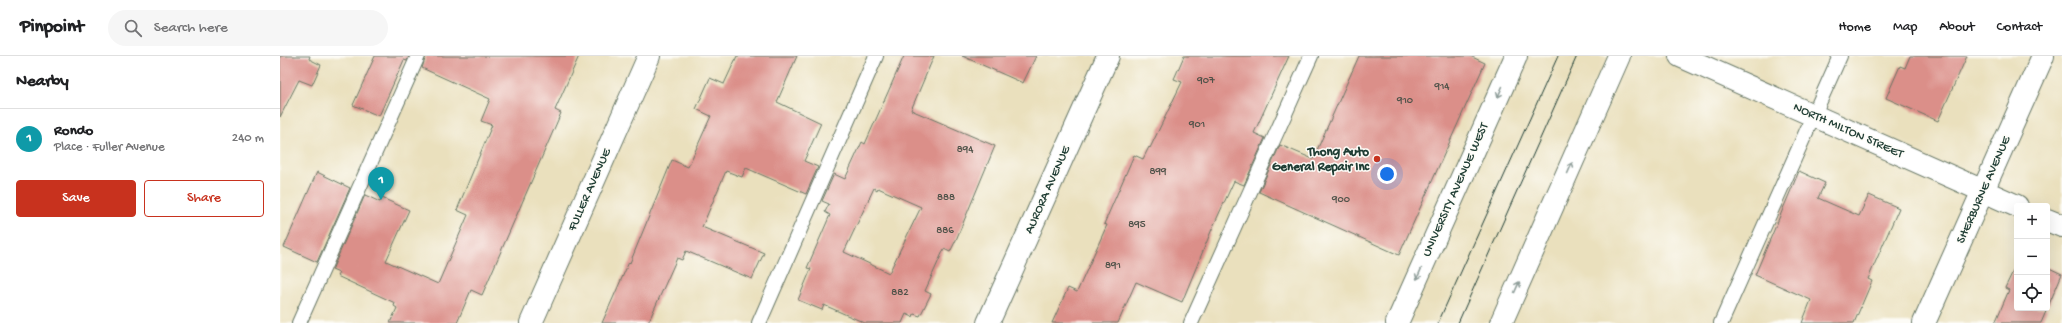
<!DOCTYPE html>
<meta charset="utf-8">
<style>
:root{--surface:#fff;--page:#f6f6f6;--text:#202124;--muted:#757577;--line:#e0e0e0;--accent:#c8321e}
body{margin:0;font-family:"Gochi Hand",sans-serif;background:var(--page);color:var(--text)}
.controls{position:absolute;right:12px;bottom:12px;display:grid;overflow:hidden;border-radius:4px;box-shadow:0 4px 16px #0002}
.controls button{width:36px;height:36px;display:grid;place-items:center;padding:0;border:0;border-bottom:1px solid var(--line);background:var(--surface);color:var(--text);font:20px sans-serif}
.you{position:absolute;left:1107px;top:118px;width:14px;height:14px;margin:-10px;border:3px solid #fff;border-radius:50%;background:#1a73e8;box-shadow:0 0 0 6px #1a73e833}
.badge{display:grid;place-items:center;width:26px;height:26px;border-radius:50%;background:var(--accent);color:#fff;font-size:13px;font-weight:700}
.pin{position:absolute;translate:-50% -33px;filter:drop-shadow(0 1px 2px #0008)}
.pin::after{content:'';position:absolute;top:21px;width:14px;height:12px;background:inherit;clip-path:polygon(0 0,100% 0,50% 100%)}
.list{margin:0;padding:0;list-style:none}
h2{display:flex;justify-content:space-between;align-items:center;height:52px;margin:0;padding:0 16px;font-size:17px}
h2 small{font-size:13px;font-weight:400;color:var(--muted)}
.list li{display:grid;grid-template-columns:26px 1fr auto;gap:12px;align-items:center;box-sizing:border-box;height:60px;padding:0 16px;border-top:1px solid var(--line)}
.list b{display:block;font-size:15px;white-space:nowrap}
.list p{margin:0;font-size:13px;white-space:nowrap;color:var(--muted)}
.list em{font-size:13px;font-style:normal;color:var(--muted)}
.actions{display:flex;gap:8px;padding:12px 16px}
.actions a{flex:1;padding:9px 0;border:1px solid var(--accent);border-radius:4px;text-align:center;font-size:14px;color:var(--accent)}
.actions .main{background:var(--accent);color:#fff}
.icon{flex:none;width:22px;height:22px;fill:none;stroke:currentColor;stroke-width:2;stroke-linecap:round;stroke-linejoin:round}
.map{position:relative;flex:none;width:1782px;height:267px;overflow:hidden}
header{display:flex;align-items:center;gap:24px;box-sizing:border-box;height:56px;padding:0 20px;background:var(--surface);border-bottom:1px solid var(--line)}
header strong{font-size:19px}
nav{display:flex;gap:22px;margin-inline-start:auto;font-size:14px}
.search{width:280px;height:36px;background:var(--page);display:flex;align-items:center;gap:10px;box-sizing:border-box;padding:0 14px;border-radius:22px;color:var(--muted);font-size:15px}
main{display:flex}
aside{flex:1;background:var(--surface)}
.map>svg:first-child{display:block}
.building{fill:#db8f89;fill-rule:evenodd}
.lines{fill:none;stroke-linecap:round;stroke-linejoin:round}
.lane-casing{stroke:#667664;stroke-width:16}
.street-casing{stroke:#667664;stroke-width:24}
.secondary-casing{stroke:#667664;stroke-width:24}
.lane{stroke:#fff;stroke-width:14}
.street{stroke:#fff;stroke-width:22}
.secondary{stroke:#fff;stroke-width:22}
.tram{stroke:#1f3d34;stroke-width:1}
.oneway{stroke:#8f9e9a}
.poi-dot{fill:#c8321e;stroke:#fdfcf7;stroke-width:1.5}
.labels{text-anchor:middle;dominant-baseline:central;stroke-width:3;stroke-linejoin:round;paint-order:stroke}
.number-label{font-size:11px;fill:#4e5249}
.street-label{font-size:13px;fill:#1f3d34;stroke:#fdfcf7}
.poi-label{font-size:13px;font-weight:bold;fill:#1f3d34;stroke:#fdfcf7;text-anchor:end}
</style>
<header>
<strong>Pinpoint</strong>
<div class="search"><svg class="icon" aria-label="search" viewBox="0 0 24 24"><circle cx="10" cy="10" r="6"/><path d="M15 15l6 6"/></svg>Search here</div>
<nav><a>Home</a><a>Map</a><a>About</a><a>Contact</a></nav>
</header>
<main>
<aside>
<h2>Nearby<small></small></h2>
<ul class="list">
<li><span class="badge" style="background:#0f9aa8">1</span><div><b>Rondo</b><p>Place · Fuller Avenue</p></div><em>240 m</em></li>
</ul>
<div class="actions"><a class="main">Save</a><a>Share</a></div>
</aside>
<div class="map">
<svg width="1782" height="267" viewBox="0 0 1782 267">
<rect width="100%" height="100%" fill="#fdfcf7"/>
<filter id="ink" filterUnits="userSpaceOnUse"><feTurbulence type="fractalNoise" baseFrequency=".025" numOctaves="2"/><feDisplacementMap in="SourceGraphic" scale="8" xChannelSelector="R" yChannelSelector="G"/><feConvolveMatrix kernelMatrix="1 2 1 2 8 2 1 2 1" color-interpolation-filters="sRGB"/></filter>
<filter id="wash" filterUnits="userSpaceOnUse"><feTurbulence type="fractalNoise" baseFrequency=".012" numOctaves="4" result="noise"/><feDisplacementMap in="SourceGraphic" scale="16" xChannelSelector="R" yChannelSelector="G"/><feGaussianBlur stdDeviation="0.9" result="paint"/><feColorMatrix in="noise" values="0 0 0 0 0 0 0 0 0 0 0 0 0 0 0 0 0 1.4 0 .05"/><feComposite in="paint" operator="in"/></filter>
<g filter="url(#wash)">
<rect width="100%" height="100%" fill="#eae0bd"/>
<g id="blocks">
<!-- building -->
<path class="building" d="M0 0H30L29 3 41 9 32 29 19 24 0 61Z
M95 0H129L127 5 124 4 99 60 73 49Z
M146 0H299L275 54 281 57 202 239 191 234 177 267H110L117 252 114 250 115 247 57 220 59 217 52 214 85 139 100 146 102 142 129 154 106 205 158 228 188 159 177 154 212 69 201 65 210 43 142 12Z
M457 0H517L497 46 541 67 524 105 538 111 526 138 466 112 462 121 446 115 422 171 484 197 472 223 406 195 402 204 397 202 368 267H322L349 206 350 207 392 104 408 111 431 60 416 53 430 22 444 28Z
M624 0H654L631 54 715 90 676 184 670 196 664 193 645 235 651 238 640 260 634 258 633 261 626 258 622 267H585L544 249 542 254 518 244 531 213 527 212 550 159 545 156 549 148 542 145 554 118 565 123 582 86 585 88ZM594 132 597 134 598 132 641 151 609 217 564 196Z
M682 0H756L743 27Z
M904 0H1009L974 77 985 82 964 129 954 125 932 173 902 246 856 226 838 267H772L788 232 797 236 827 169 824 168 854 99 863 103 869 91 870 92 902 26 894 23Z
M1079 0H1190L1205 7 1119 199 979 136 1000 89 1033 103Z
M1630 0H1687L1658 65 1606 42 1620 10 1625 12Z
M1519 115 1545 127 1538 142 1579 160 1589 139 1619 152 1588 223 1592 225 1574 267H1522L1531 244 1475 219Z
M37 116 70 132 37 206 4 191Z
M1737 207V252H1767V211L1782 218 1761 267H1715L1729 234 1725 232Z"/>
</g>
</g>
<g filter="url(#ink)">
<use href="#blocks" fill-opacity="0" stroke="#667664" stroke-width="1"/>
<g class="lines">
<defs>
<path id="lane" d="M19 267 138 0
M479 267 596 0
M911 267 1031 0
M1441 267 1560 0"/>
<path id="street" d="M1400 0 1737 150
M1767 164 1782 170
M251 267 369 0
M708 267 828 0
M1644 267 1763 0"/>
<path id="secondary" d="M1117 267 1236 0
M1221 267 1339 0"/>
</defs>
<!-- lane casing -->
<use href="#lane" class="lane-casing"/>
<!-- street casing -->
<use href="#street" class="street-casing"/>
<!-- secondary casing -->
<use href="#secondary" class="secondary-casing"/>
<!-- lane -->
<use href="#lane" class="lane"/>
<!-- street -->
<use href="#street" class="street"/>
<!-- secondary -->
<use href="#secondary" class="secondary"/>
<!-- tram -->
<path class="tram" d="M1158 267 1278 0
M1178 267 1297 0"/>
</g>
<!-- one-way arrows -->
<defs><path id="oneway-shaft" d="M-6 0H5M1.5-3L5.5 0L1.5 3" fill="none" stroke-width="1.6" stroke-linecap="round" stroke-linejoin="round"/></defs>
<g class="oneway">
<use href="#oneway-shaft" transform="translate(1220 36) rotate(114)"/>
<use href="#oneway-shaft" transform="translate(1290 112) rotate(-66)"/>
<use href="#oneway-shaft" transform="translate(1139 218) rotate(114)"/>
<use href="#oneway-shaft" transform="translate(1237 231) rotate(-66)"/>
</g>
</g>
<!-- markers -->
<circle class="poi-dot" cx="1097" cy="103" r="4"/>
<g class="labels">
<!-- number labels -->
<g class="number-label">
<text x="926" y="25">907</text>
<text x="1162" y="31">914</text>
<text x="1125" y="45">910</text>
<text x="917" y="69">901</text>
<text x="685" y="94">894</text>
<text x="878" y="116">899</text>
<text x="666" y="142">888</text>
<text x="1061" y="144">900</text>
<text x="857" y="169">895</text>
<text x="665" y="175">886</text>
<text x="833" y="210">891</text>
<text x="620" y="237">882</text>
</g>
<!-- street labels -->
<g class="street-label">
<text transform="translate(1568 75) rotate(24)">NORTH MILTON STREET</text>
<text transform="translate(310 134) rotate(-66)">FULLER AVENUE</text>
<text transform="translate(768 134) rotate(-66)">AURORA AVENUE</text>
<text transform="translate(1176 134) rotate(-66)">UNIVERSITY AVENUE WEST</text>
<text transform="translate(1704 134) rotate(-66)">SHERBURNE AVENUE</text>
</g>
<!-- poi labels -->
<g class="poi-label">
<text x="1089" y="96">Thong Auto<tspan x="1089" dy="15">General Repair Inc</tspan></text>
</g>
</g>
</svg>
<div class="controls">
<button>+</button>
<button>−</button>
<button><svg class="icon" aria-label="locate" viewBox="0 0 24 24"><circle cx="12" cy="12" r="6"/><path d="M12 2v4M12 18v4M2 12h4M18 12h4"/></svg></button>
</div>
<div class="you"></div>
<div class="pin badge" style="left:101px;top:144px;background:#0f9aa8">1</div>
</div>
</main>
